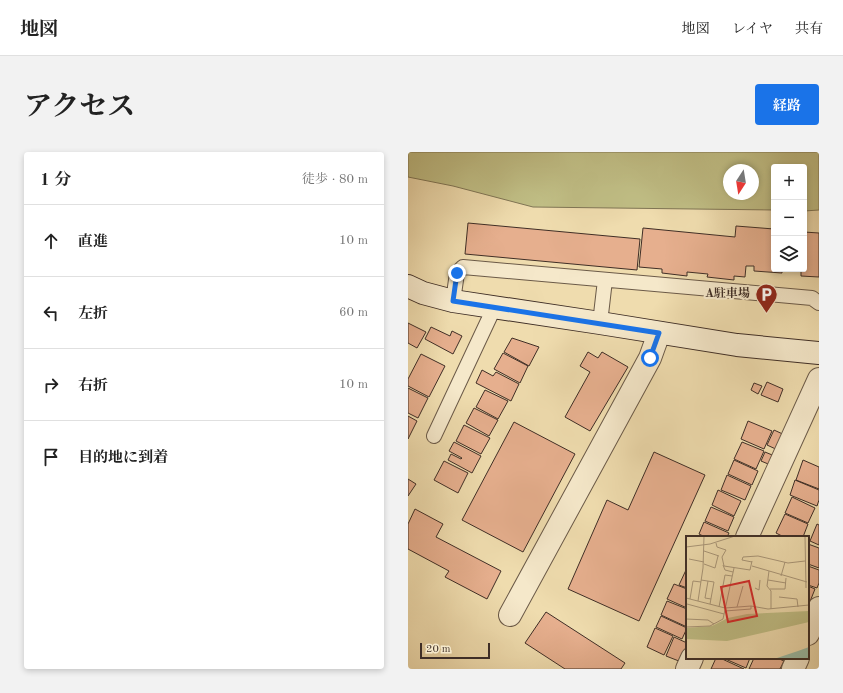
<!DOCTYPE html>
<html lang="ja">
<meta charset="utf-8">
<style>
:root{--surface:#fff;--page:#f2f2f2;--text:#222;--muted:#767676;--line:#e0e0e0;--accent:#1a73e8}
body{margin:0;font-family:"Old Standard TT","Noto Serif JP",serif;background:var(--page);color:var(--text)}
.controls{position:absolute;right:12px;top:12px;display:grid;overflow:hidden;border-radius:4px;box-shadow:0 2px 6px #0003}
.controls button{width:36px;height:36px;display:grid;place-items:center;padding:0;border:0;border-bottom:1px solid var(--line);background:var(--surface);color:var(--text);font:20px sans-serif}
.compass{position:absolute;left:315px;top:12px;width:36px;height:36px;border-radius:50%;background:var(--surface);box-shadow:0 2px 6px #0003;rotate:192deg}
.scale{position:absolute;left:12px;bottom:10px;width:70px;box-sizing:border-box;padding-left:4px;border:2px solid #3f2e26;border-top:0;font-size:11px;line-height:14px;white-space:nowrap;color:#3f2e26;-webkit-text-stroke:3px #f5e8ca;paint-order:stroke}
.stop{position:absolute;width:12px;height:12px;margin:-9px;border:3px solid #1a73e8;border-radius:50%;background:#fff}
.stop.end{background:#1a73e8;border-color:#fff;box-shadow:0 1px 4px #0008}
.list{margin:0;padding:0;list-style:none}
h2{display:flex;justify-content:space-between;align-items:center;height:52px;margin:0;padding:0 16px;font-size:17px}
h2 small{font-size:13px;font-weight:400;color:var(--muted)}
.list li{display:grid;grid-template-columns:26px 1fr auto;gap:12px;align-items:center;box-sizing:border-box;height:72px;padding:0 16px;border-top:1px solid var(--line)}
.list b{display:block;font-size:15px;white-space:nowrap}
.list em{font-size:13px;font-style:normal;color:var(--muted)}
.icon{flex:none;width:22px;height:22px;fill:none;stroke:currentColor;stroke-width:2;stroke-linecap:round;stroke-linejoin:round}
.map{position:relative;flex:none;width:411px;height:517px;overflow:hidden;border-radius:4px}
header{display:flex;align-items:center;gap:24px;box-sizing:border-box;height:56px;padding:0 20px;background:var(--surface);border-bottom:1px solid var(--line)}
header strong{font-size:19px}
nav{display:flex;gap:22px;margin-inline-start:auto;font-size:14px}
.intro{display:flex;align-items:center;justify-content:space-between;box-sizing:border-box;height:96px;padding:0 24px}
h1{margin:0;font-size:28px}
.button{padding:10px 18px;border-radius:4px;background:var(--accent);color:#fff;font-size:14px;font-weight:700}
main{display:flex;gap:24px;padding:0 24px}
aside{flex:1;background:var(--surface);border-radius:4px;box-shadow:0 2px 6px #0003}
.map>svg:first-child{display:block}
.green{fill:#c0be85;stroke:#807656;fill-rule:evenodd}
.building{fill:#e6af8e;stroke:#3f2e26}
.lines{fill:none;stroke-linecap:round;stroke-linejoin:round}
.lane-casing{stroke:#6b5a48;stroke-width:16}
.street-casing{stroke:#6b5a48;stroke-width:24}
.secondary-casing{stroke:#3f2e26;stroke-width:24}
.lane{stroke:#f5e8ca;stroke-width:14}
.street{stroke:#f5e8ca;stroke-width:22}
.secondary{stroke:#f5e8ca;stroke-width:22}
.route{stroke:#1a73e8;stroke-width:5}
.labels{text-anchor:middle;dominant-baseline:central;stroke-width:4;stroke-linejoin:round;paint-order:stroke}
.poi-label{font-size:12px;font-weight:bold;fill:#3f2e26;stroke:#f5e8ca;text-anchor:end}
.inset-road{fill:none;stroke:#a99678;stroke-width:1}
.view{fill:#d62828;fill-opacity:0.15;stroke:#d62828;stroke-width:2}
.inset-edge{fill:none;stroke:#3f2e26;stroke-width:2}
</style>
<header>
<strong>地図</strong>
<nav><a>地図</a><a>レイヤ</a><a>共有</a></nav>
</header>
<div class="intro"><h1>アクセス</h1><a class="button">経路</a></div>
<main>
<aside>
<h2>1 分<small>徒歩 · 80 m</small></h2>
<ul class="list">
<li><svg class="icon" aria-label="ahead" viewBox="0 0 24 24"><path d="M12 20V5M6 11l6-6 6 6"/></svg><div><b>直進</b></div><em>10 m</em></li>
<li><svg class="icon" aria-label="left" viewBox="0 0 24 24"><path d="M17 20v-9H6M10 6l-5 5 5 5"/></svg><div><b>左折</b></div><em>60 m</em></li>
<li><svg class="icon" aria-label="right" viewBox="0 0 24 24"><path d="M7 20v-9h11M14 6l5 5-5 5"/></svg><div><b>右折</b></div><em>10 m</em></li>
<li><svg class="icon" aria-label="arrive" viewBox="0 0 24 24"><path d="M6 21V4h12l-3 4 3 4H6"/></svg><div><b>目的地に到着</b></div></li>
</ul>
</aside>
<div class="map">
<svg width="411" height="517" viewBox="0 0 411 517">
<rect width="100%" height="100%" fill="#efdcae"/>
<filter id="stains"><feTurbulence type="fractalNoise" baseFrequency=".005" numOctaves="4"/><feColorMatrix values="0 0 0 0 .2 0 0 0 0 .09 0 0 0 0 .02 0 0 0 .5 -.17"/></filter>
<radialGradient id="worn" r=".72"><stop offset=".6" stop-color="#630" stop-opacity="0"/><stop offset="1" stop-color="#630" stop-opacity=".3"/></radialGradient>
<!-- green -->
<path class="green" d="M0 0H411V58L396 59V15H366V58L125 55 45 34 0 25ZM321 18H345V42H321Z"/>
<!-- building -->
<path class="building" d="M60 71 232 87 229 118 57 102Z
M328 74 366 77V117H374V121L346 119V114H338L337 125 326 124V128L299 125 300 122 279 120V124L254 121V117L231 115 235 76 327 85Z
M396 80 411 81V125L393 124V118L378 117H396Z
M0 171 18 180 9 196 0 191Z
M23 175 42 184 44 179 54 184 45 202 17 187Z
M104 186 131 195 121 214 96 200Z
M180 200 190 206 194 200 220 215 182 279 157 265 182 220 172 214Z
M95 201 120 214 112 231 86 217Z
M13 202 37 214 21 245 0 234V227Z
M74 218 85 224 88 220 111 232 103 249 68 231Z
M359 230 375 237 370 250 353 243Z
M346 231 354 234 350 242 343 238Z
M0 236 20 246 10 266 0 261Z
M77 238 100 249 90 267 68 255Z
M66 256 90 268 81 284 58 271Z
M0 264 9 269 0 287Z
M340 269 364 279 356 297 333 287Z
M106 270 167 302 115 400 54 368Z
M56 273 82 286 73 302 48 289Z
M366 278 379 284 372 299 359 293Z
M46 290 73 304 64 321 40 308 43 302 53 307 54 306 41 299Z
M334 290 356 299 348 317 326 307Z
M246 300 297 323 231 469 160 437 199 348 220 358Z
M357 300 369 305 365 314 353 309Z
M326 308 350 319 344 333 320 322Z
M395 308 411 315V337L388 328Z
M36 309 60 321 50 341 26 328Z
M319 323 343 334 337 348 313 338Z
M0 327 8 332 0 344Z
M387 328 411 338V348L409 354 382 343Z
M310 338 333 349 326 364 304 353Z
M384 345 407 356 400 371 377 361Z
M303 355 326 365 320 379 297 369Z
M7 357 35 372 28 385 93 419 79 447 37 425 41 419 0 397V372Z
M377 362 400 372 395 385H376L368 381Z
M296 370 321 381 319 385H297L291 382Z
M409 372 411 373V393L402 389Z
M400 392 411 396V416L400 412Z
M400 414 411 418V431L409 436 400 433Z
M278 418 279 419V436L271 433Z
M266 432 279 437V456L259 447Z
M400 434 407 437 401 452H400Z
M259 449 279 457V475L253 463Z
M138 460 217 511 213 517H157L117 491Z
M253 464 279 476 274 487 248 475Z
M247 476 265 484 256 503 239 495Z
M266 485 279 491V505L276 511 258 504Z
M308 506H312L336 517H303Z
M315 506H342L338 516Z
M346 506H369L376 509 372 517H341Z"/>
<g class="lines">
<defs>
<path id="lane" d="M45 149 49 121 55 115 404 146 411 151
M192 171 197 128
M26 284 86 156"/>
<path id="street" d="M339 385 411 227
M102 463 242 206 251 181
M400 482 411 456
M279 517 284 506
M385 517 390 506"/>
<path id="secondary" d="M0 134 15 141 45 149 192 171 329 193 411 201"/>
</defs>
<!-- lane casing -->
<use href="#lane" class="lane-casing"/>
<!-- street casing -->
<use href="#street" class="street-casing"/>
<!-- secondary casing -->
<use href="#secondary" class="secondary-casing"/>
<!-- lane -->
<use href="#lane" class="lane"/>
<!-- street -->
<use href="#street" class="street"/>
<!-- secondary -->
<use href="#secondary" class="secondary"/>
</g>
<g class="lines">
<!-- route -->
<path class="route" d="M49 121 45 149 251 181 242 206"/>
</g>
<!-- icons -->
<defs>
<symbol id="parking-pin" viewBox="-11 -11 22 30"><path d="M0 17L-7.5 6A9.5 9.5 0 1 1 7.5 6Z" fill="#8f2418" stroke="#f5e8ca"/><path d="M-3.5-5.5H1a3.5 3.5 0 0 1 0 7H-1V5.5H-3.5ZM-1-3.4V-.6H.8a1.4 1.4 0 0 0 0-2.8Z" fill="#fff"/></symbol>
</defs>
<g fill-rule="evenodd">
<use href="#parking-pin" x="346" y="130" width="25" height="34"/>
</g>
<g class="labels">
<!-- poi labels -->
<g class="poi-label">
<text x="342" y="142">A駐車場</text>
</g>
</g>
<!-- overview -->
<g transform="translate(278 384)">
<rect width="123" height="123" fill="#efdcae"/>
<path d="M123 75V86L41 105 0 103V92L26 90 42 82 61 78Z" fill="#c0be85"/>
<path d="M123 111V123H88L112 115Z" fill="#9bbca6"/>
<path class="inset-road" d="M119 0 120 52M30 7 31 11 40 14 36 21 38 30 64 34 66 25M0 11 24 8 49 0M18 15 33 20M3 23 18 26M66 26 56 24 57 21 72 20 102 27 119 25M18 28 29 32 32 20M37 29 39 34 47 36M66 30 121 46M83 35 81 50 85 55V73M95 40 99 26M15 44 28 46 24 68M82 44 100 47M22 45 19 62 25 63M69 52 73 54 74 44M84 53H99L100 42M93 61 111 63 112 71M0 62 39 72 65 70 82 73 123 69M4 63 7 45 15 46M12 65 17 32 18 0M1 68 38 78M33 71 39 39 46 40M51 71 57 50M39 75 65 73V70M0 83 22 84 28 88M0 91 24 90 37 83 48 32"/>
<path class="view" d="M63 45 71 80 42 86 35 51Z"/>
<rect width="123" height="123" class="inset-edge"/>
</g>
<rect width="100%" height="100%" filter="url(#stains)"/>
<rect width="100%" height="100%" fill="url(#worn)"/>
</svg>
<div class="controls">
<button>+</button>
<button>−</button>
<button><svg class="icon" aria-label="layers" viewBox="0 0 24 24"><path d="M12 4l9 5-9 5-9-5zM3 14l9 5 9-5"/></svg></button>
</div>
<svg class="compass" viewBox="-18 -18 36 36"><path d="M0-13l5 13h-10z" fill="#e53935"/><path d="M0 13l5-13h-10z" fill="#767676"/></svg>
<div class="scale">20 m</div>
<div class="stop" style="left:242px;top:206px"></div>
<div class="stop end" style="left:49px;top:121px"></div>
</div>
</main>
